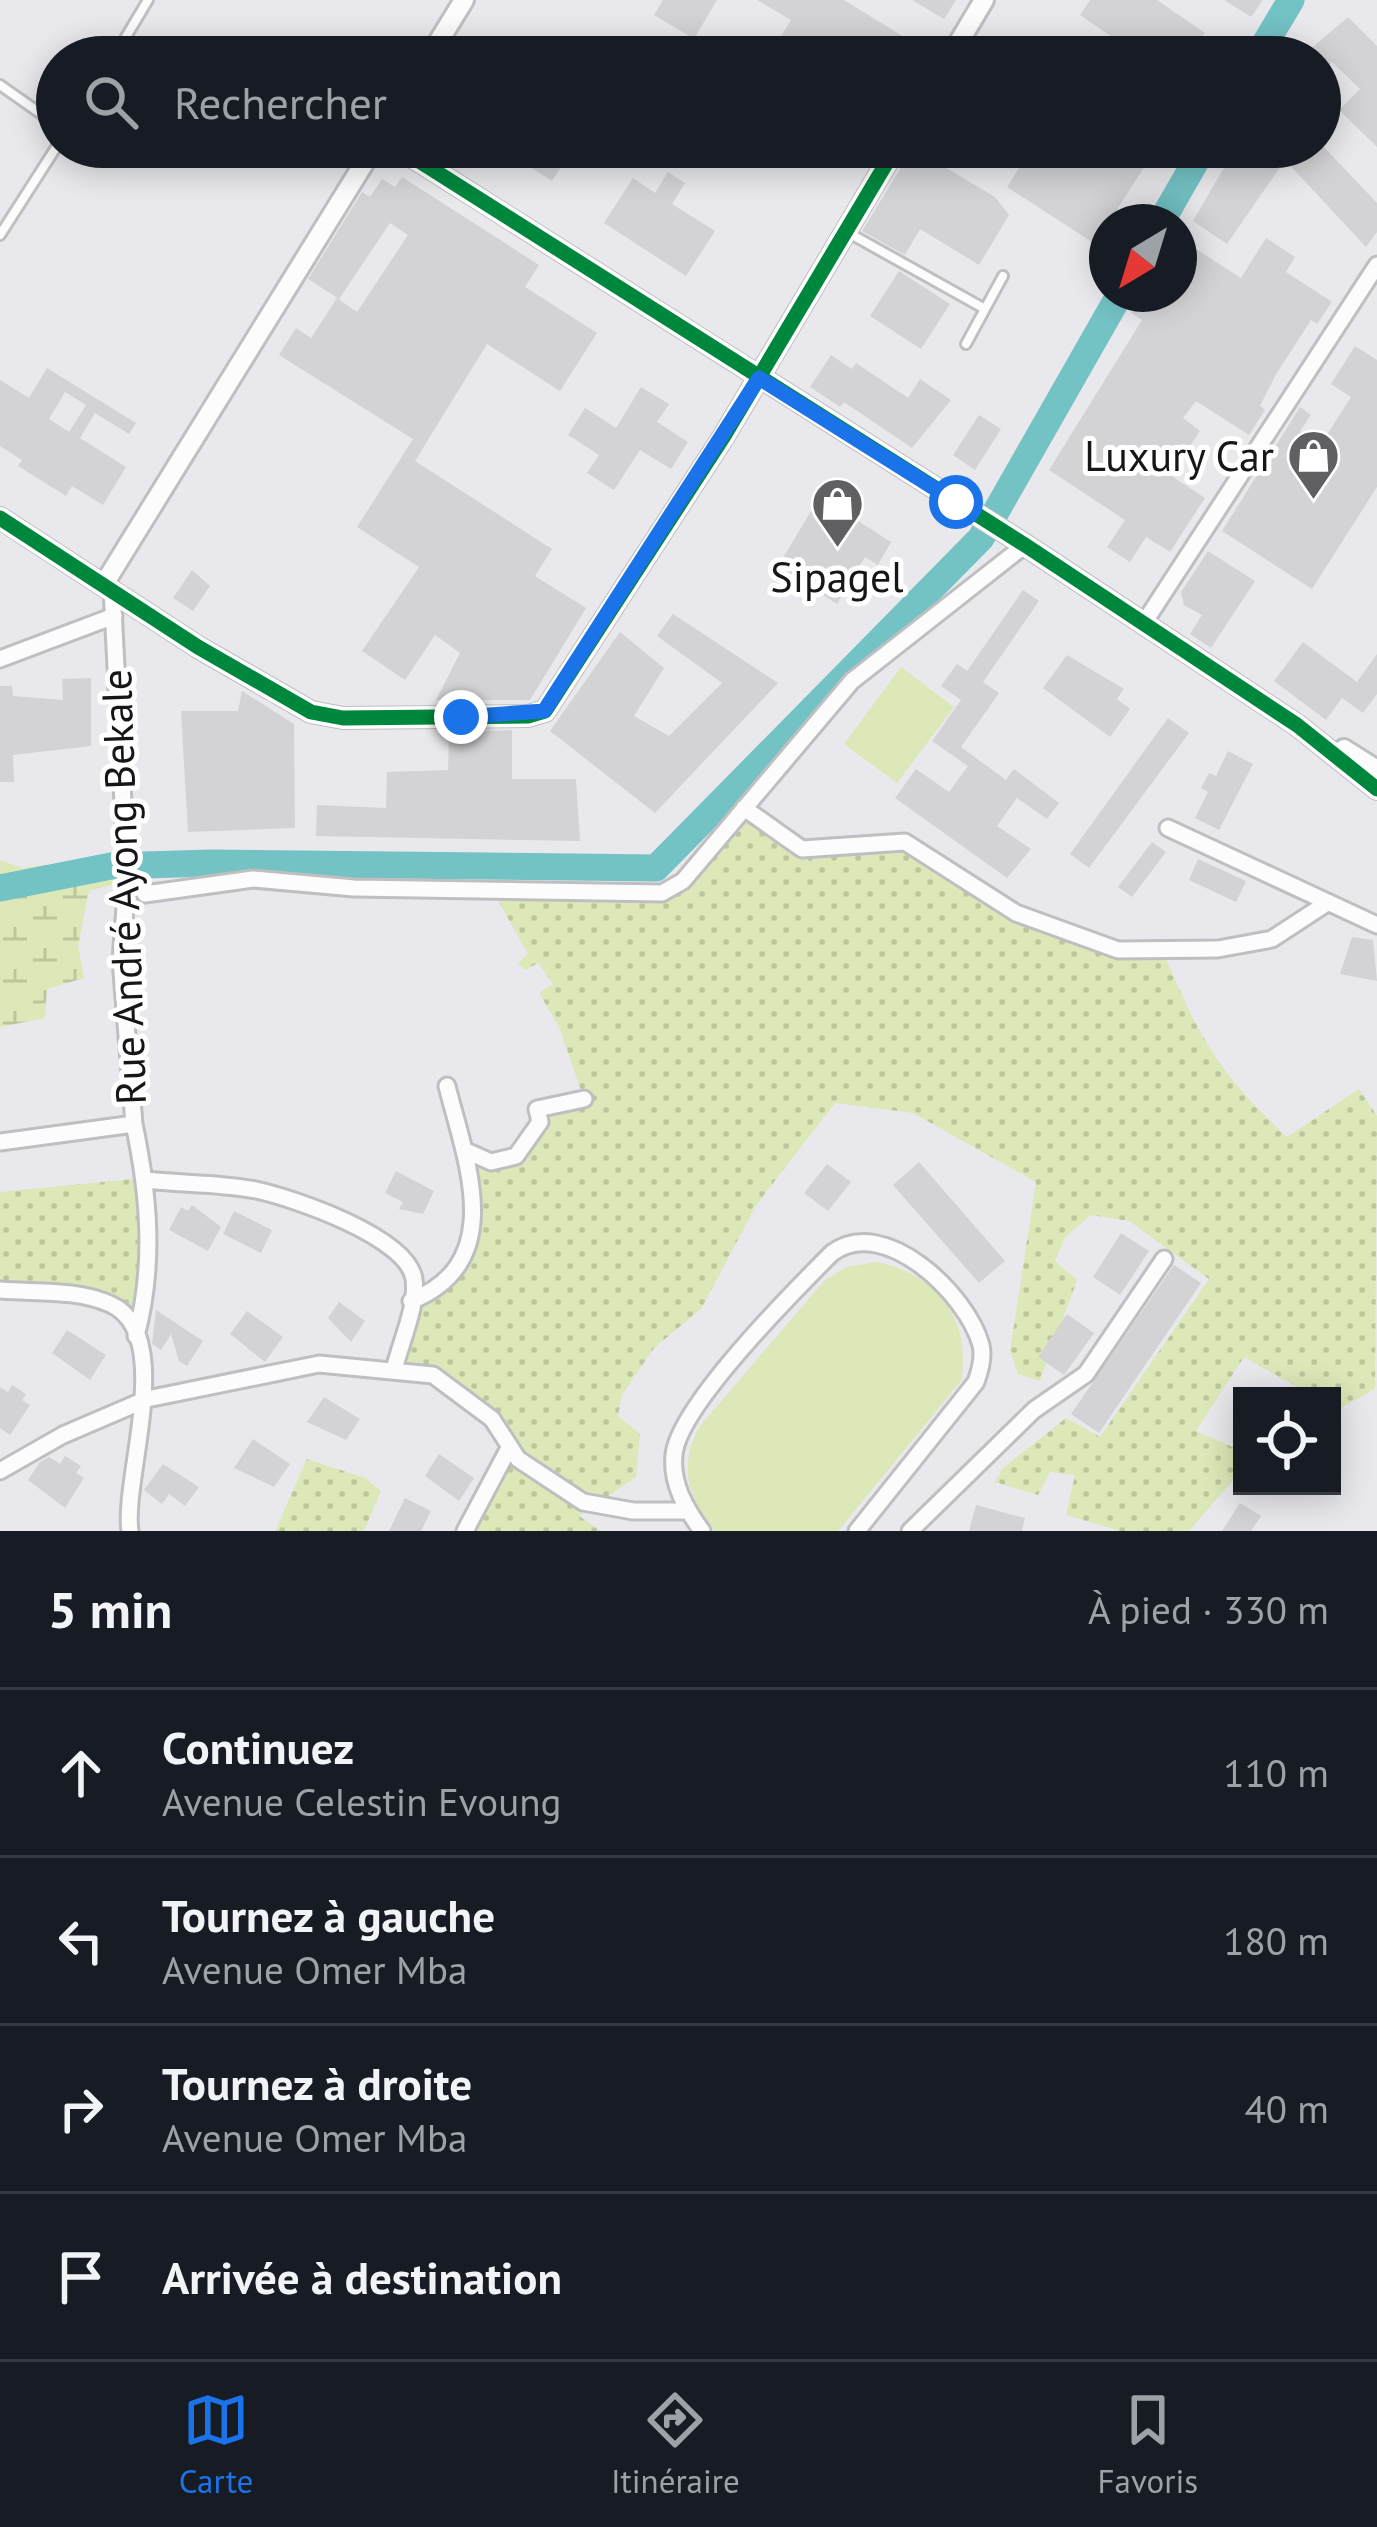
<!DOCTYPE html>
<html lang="fr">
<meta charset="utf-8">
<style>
:root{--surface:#171b24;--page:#20242c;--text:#f1f3f6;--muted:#9ea1a6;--line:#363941;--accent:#1a73e8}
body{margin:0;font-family:"PT Sans",sans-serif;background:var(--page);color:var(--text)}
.controls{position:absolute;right:36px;bottom:36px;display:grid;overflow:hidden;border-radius:0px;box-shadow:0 6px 30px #0003}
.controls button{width:108px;height:108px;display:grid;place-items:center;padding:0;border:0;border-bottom:3px solid var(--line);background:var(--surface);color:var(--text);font:60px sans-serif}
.compass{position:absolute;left:1089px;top:204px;width:108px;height:108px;border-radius:50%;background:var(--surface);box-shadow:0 6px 30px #0003;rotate:218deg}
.stop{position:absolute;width:36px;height:36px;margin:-27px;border:9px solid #1a73e8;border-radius:50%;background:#fff}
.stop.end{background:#1a73e8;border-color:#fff;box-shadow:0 3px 12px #0008}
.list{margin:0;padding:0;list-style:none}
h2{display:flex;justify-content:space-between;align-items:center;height:156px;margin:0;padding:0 48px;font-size:51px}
h2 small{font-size:39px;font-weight:400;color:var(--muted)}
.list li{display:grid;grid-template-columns:78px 1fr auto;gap:36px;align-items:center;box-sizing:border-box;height:168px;padding:0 48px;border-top:3px solid var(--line)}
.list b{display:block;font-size:45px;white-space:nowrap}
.list p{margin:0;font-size:39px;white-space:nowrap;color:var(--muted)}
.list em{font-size:39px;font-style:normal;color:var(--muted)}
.icon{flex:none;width:66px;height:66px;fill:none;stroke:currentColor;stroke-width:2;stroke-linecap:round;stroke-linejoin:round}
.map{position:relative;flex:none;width:1377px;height:1531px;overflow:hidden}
.search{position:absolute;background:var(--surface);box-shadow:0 6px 30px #0003;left:36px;right:36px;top:36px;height:132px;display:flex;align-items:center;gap:30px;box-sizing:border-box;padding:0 42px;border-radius:66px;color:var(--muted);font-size:45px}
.sheet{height:828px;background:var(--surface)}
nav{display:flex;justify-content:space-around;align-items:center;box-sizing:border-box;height:168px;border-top:3px solid var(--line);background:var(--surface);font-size:33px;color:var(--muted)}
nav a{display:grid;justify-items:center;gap:6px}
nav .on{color:var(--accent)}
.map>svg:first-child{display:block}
.grass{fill:url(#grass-dots)}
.wetland{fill:url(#wetland-marsh)}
.garden{fill:#dce8b8}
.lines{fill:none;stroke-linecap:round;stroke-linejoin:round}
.river{stroke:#73c2c4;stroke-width:27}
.building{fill:#d3d2d4;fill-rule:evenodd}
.service-casing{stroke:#bfbfc2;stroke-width:14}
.minor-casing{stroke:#bfbfc2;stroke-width:21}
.tertiary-casing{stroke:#bfbfc2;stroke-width:24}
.service{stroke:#fcfcfc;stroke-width:8}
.minor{stroke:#fcfcfc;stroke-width:15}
.tertiary{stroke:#fcfcfc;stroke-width:18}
.cycleway-casing{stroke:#fff;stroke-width:22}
.cycleway{stroke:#00873e;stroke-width:15}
.route{stroke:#1a73e8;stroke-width:15}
.labels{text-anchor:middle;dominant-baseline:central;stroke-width:10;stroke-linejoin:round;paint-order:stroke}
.poi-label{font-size:42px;fill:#161618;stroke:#fff;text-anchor:end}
.street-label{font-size:42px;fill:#161618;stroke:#fff}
</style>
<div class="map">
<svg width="1377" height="1531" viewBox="0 0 1377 1531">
<defs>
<pattern id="grass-dots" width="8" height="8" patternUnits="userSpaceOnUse" patternTransform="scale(3)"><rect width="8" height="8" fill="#dce8b8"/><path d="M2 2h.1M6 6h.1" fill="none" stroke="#bcc69d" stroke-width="1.8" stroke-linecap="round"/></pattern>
<pattern id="wetland-marsh" width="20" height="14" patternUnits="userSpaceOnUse" patternTransform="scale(3)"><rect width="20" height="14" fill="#dce8b8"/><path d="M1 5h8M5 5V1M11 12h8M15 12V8" fill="none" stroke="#bcc69d"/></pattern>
</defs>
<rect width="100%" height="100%" fill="#e9e9ed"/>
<!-- grass -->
<path class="grass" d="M744 808 802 849 905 842 1016 913 1118 950 1162 949C1198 1035 1217 1072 1287 1137L1359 1089 1377 1116 1375 1389 1337 1410 1332 1396H1313L1244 1357 1196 1431 1242 1451V1470L1189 1531H1120L1066 1515 1075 1475 1050 1472 1038 1495 995 1482 1003 1468 1066 1418 1100 1437 1209 1279 1129 1221 1091 1215 1065 1237 1055 1261 1077 1280 1040 1381 1018 1374 1010 1351 1036 1182 913 1113 835 1103 757 1204 701 1309 654 1348 622 1395 618 1416 640 1434 636 1477 579 1516 601 1531H465L509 1448C482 1401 446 1376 394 1370L411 1301 454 1275 474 1205 464 1150 481 1160 527 1145 537 1109 584 1099 559 1027 539 993 553 984 538 963 525 970 518 963 528 954 491 888 662 893Z
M144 1178 148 1228 136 1336 116 1306 0 1289V1192Z
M307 1459 365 1478 381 1491 364 1531H275Z"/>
<!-- wetland -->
<path class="wetland" d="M117 856 119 883 89 891 78 946 84 978 47 989 45 1018 0 1027V860L22 868Z"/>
<!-- garden -->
<path class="garden" d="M901 667 954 707 897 783 844 744Z
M877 1262C937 1274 972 1320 961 1381L838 1531H715C687 1498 678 1465 700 1426L825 1280 847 1267Z"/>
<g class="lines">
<!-- river -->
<path class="river" d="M1257 57 1291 0
M1161 222 1204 147
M0 888 111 866 211 863 656 868 981 538 1120 294"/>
</g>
<!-- building -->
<path class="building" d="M663 0H717L694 39 654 15Z
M757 0H844L925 50 921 57H768L791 20Z
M912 0H956L944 19Z
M1090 0H1157L1205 33 1188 57H1141L1080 15Z
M1224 0H1263L1251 17Z
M1348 17 1377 46V147L1339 110 1360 89 1332 62 1320 74V57H1301Z
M600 41 624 57H590Z
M532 147H574L552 181 522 162Z
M1032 147H1157L1095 244 1007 187Z
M1236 147H1324L1377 203V232L1366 247 1285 160 1227 244 1193 221Z
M913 148 995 197 1009 215 979 265 920 229 905 255 862 231Z
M668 172 685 183 672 204 715 231 686 276 604 223 633 178 655 193Z
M402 177 539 265 525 287 597 333 560 391 487 344 415 461 552 549 535 576 586 608 530 700H436L460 653 435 635 405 680 362 651 419 567 357 527 413 439 279 355 296 328 311 338 337 298 357 312 408 235 390 223 339 299 308 279 362 192 370 197 382 179 395 187Z
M1179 238 1241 278 1266 238 1295 257 1286 272 1332 302 1317 324 1311 320 1275 376 1260 406 1265 410 1249 435 1196 401 1183 418 1200 431 1170 475 1205 498 1170 552 1146 537 1130 562 1107 547 1125 520 1049 470 1142 320 1131 313 1143 294H1179Z
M899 271 950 304 921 349 870 316Z
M1355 346 1377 360V487L1312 589 1222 531 1300 407 1311 415 1300 431 1321 444 1351 397 1331 384Z
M831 355 852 369 856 363 908 398 920 379 951 400 912 448 844 402 840 407 810 387Z
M47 368 136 423 129 434 95 413 80 438 126 467 103 505 72 486 66 496 18 466 22 460 0 446V380L29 398ZM65 392 86 405 69 432 49 419Z
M641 387 669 404 657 422 688 442 671 469 640 450 614 490 587 473 599 455 568 435 585 408 616 428Z
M979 415 1001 429 975 470 953 455Z
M828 483 843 493 835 506 891 542 878 565 865 557 837 604 778 566Z
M1208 551 1255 581 1211 648 1190 634 1202 615 1184 605 1181 592Z
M192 570 210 586 193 611 173 598Z
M1023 590 1039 601 983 682 999 693 961 747 1006 780 1014 769 1059 803 1047 819 1017 798 997 826 1031 849 1007 878 895 798 916 769 949 792 968 766 932 741 961 700 941 686 957 664 967 671Z
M673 614 778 683 655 813 550 731 620 632 664 668 634 716 669 736 722 683 657 636Z
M1303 642 1357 682 1377 654V694L1363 713 1342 698 1326 720 1274 681Z
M1067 655 1124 689 1117 699 1130 709 1110 737 1043 688Z
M91 678V746L13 755 14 782H0V686H12L13 696 63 700 62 679Z
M242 691 294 724 295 828 188 832 181 711H238Z
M1168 718 1189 733 1089 868 1070 854Z
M512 730V779H576L580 841 316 836 317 805 386 808 387 772 448 770 449 732Z
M1228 751 1253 764 1219 830 1195 818 1208 792 1201 788 1209 773 1216 776Z
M1152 842 1166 852 1132 897 1118 887Z
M1198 859 1246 881 1236 902 1189 880Z
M1352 937 1373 940 1377 981 1340 974Z
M919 1162 1005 1261 979 1283 893 1185Z
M827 1164 851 1182 828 1211 804 1193Z
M396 1171 434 1191 423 1214 399 1209 403 1202 385 1193Z
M192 1205 221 1227 208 1251 169 1230 181 1207 188 1211Z
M234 1211 272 1230 261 1253 223 1234Z
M1121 1233 1149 1251 1120 1295 1093 1277Z
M1174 1265 1201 1283 1099 1433 1071 1414Z
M339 1302 365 1321 351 1342 328 1318Z
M156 1310 203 1341 187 1366 179 1361 171 1334 161 1350 152 1344Z
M247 1311 283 1337 265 1362 230 1334Z
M1067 1314 1094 1333 1064 1375 1038 1357Z
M67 1330 106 1355 90 1380 52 1353Z
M12 1385 26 1394 22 1400 30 1405 10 1435 0 1428V1387L8 1392Z
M324 1397 360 1419 346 1440 307 1422Z
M253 1439 290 1464 274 1487 234 1468Z
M439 1454 474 1478 459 1501 425 1476Z
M65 1456 81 1466 76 1473 84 1478 65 1508 28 1480 40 1462 49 1457 60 1464Z
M163 1464 199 1487 185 1506 169 1494 162 1504 144 1490Z
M405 1498 431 1511 421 1531H389Z
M1240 1503 1261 1516 1251 1531H1222Z
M976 1505 1025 1518 1022 1531H969Z"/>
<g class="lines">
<defs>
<path id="service" d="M114 57 148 0
M0 85 57 125
M847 232 985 309 966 344
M0 235 57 146
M985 309 1003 276"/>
<path id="minor" d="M1144 623 1377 265
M0 659 114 616
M744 808 802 849 905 842 1016 913 1118 950 1218 949 1272 939 1327 903
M1168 828 1377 925
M145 894 253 879 354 888 662 893 683 881 852 681 1025 545
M134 1124C149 1195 155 1265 136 1336
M0 1142 134 1124 121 960 127 881 112 589
M464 1150 491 1162 516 1156 540 1122 537 1109 584 1099
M145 1180C181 1184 221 1183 256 1190 293 1198 408 1237 414 1279 418 1305 400 1344 394 1370
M0 1290C36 1293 76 1289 110 1304 177 1333 122 1479 130 1531
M411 1301C508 1262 466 1162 447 1086
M0 1471 63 1435 147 1399 319 1364 433 1375 492 1419 518 1459 583 1502 633 1511H687
M465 1531 509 1448
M702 1531C686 1509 671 1484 674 1455 678 1407 795 1290 832 1253 884 1214 967 1294 981 1345 984 1357 980 1371 976 1382L857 1531
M910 1531 1034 1410 1086 1374 1164 1259"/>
<path id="tertiary" d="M429 57 464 0
M950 57 984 0
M397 147 1025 545 1297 725 1377 789
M0 518 198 647 311 712 343 718 528 716 545 711 724 436 896 147
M104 584 374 147
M1344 749 1377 770"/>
</defs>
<!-- service casing -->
<use href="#service" class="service-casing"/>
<!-- minor casing -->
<use href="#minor" class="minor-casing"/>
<!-- tertiary casing -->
<use href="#tertiary" class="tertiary-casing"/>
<!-- service -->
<use href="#service" class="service"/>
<!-- minor -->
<use href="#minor" class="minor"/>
<!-- tertiary -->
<use href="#tertiary" class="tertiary"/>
<defs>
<path id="cycleway" d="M397 147 1025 545 1297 725 1377 789
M0 518 198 647 311 712 343 718 528 716 545 711 724 436 896 147"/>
</defs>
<!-- cycleway casing -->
<use href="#cycleway" class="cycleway-casing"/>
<!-- cycleway -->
<use href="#cycleway" class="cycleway"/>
</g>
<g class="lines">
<!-- route -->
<path class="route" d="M461 717 544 711 759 378 956 502"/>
</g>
<!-- icons -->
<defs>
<symbol id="shop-pin" viewBox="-11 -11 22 30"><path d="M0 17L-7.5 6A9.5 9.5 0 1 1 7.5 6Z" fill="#606063" stroke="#fff"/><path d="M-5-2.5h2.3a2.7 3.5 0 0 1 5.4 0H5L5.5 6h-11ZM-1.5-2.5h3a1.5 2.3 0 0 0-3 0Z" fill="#fff"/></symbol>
</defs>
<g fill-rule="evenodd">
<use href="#shop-pin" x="1284" y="426" width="59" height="81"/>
<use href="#shop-pin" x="808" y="474" width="59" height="81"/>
</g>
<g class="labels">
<!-- poi labels -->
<g class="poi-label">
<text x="1274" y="455">Luxury Car</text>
<text x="837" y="576" text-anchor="middle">Sipagel</text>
</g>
<!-- street labels -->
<g class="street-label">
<text transform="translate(123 887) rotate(-92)">Rue André Ayong Bekale</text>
</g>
</g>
</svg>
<div class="controls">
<button><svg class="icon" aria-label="locate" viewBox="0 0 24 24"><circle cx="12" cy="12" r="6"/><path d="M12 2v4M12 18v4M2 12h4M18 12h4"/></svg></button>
</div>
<svg class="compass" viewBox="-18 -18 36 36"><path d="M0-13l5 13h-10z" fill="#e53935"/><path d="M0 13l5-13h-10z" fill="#9ea1a6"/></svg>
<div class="stop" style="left:956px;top:502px"></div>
<div class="stop end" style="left:461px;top:717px"></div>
<div class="search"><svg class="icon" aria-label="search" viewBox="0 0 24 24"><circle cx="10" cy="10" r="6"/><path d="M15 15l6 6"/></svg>Rechercher</div>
</div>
<section class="sheet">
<h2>5 min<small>À pied · 330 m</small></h2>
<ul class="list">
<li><svg class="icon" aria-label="ahead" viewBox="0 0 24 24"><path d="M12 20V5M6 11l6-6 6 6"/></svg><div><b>Continuez</b><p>Avenue Celestin Evoung</p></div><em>110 m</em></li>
<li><svg class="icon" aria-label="left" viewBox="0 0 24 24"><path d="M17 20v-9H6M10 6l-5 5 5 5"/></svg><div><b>Tournez à gauche</b><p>Avenue Omer Mba</p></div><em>180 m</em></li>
<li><svg class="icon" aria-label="right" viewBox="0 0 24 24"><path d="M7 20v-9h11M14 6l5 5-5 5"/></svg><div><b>Tournez à droite</b><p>Avenue Omer Mba</p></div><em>40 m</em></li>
<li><svg class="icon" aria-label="arrive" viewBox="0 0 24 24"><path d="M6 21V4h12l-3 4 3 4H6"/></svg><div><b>Arrivée à destination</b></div></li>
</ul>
</section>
<nav>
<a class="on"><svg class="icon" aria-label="map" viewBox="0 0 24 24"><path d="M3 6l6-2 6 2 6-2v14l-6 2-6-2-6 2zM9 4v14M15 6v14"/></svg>Carte</a>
<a><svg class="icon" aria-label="directions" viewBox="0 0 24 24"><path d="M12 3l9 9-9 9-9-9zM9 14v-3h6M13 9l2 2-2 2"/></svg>Itinéraire</a>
<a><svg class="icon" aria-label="saved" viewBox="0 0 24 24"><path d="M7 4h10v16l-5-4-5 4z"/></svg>Favoris</a>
</nav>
